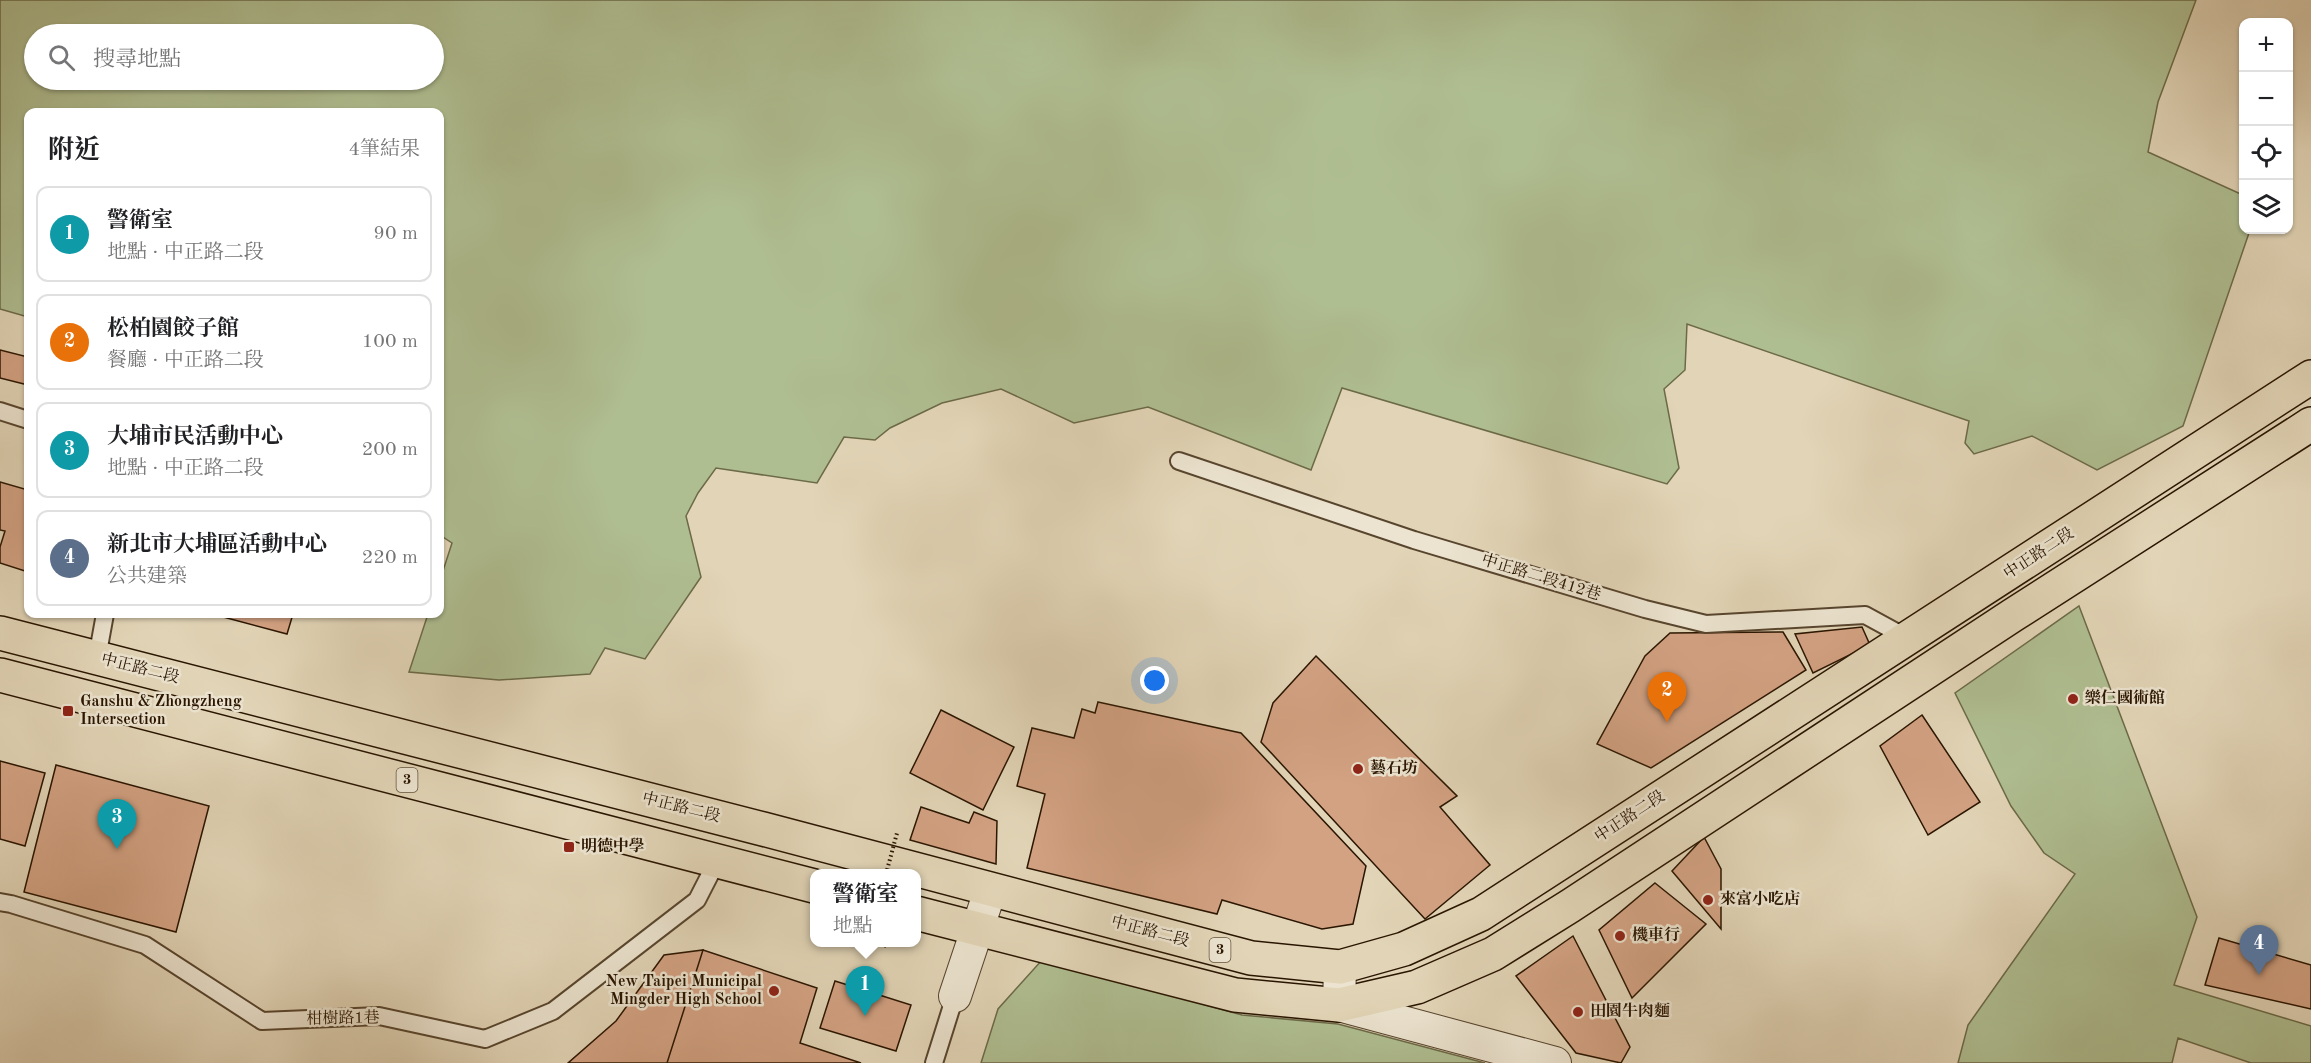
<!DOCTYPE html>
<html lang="zh-TW">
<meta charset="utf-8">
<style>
:root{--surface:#fff;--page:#f2f2f2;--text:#202124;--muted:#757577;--line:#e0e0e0;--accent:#8f2418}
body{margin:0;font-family:"Old Standard TT","Noto Serif TC",serif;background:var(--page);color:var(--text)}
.controls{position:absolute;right:18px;top:18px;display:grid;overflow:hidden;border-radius:12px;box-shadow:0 2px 4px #0004}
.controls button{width:54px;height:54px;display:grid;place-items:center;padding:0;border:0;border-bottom:2px solid var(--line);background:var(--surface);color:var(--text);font:30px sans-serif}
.you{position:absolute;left:1155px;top:681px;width:21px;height:21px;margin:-15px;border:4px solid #fff;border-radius:50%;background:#1a73e8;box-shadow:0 0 0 9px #1a73e833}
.badge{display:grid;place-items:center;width:39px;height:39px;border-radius:50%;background:var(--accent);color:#fff;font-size:20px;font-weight:700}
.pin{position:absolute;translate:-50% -50px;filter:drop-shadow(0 2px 3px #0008)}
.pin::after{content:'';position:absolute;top:32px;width:21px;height:18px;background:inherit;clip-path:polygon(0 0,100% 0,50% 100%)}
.popup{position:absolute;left:810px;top:869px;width:111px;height:78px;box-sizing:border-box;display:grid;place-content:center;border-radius:12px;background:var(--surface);filter:drop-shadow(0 2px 4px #0005);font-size:20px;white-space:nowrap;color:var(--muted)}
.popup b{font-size:22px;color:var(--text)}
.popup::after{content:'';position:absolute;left:50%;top:100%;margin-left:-12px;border:12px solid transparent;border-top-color:var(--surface)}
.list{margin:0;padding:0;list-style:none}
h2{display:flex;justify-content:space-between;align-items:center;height:78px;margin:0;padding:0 24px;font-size:26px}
h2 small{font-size:20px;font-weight:400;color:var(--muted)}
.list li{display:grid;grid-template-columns:39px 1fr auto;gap:18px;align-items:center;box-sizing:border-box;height:96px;margin:0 12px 12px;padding:0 12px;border:2px solid var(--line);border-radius:12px}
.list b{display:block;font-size:22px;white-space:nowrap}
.list p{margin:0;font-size:20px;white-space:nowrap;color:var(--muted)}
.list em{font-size:20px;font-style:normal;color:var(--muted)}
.icon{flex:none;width:33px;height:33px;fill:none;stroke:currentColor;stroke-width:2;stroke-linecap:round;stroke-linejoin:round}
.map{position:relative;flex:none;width:2311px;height:1063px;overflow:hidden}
.search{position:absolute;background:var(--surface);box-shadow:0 2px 4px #0004;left:24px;top:24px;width:420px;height:66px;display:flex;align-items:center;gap:15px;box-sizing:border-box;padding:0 21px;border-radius:33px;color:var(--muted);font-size:22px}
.panel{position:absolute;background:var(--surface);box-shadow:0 2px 4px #0004;left:24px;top:108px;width:420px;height:510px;border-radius:12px}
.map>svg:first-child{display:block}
.green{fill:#afbe91;stroke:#6c6a48;stroke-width:1.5;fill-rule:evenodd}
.building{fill:#d3a283;stroke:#2a1500;stroke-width:1.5}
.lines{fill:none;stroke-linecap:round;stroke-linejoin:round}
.lane-casing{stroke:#58452e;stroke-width:20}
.street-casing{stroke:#58452e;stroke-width:34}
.primary-casing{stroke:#2a1500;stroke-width:36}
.path{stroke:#2a1500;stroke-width:4;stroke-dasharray:1.5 3;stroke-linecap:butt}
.lane{stroke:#ece4d0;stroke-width:16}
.street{stroke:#ece4d0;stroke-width:32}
.primary{stroke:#e2d5b7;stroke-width:33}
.path-bridge{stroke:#2a1500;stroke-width:4;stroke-dasharray:1.5 3;stroke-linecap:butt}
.poi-dot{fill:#8f2418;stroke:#ece4d0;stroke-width:2}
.labels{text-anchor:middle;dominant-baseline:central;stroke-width:5;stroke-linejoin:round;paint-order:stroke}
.shield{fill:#ece4d0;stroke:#64533e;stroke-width:1.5}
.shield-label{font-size:15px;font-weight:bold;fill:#2a1500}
.street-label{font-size:16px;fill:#2a1500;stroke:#ece4d0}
.poi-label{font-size:16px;font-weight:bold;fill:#2a1500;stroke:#ece4d0;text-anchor:start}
</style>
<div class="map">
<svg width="2311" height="1063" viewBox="0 0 2311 1063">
<rect width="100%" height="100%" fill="#e2d5b7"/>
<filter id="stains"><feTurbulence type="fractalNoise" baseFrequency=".00333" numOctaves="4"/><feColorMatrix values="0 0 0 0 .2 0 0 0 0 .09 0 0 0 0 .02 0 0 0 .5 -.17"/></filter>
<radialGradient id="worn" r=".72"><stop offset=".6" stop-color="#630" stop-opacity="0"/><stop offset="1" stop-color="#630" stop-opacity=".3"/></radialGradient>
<!-- green -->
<path class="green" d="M0 0H2196L2158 102 2148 152 2243 195 2244 230H2250L2183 426 2097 470 2032 436 1974 454 1965 443 1969 421 1687 324 1685 370 1664 389 1679 468 1667 484 1342 388 1311 470 1148 407 1074 423 1001 389 942 403 890 428 875 440 844 437 817 483 716 468 698 493 686 516 701 577 645 659 605 648 590 674 499 680 409 672 428 614H440V580L452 543 440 535V112H28V317L0 309ZM34 34H434V80H34Z
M2079 606 2197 917 2174 985 2311 1026V1063H2251L2178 1038 2172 1063H1958L1968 1025 2075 874 2044 853 2011 806 1955 693Z
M1042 960 1242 1015 1338 1024 1485 1063H981L998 1009Z"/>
<!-- building -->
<path class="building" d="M0 350 28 357V385L0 378Z
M0 482 28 490V572L0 563V547L5 531 0 530Z
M212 614H293L287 634Z
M1862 627 1870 645 1813 673 1795 634Z
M1783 632 1806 670 1651 768 1597 744 1645 656 1670 633Z
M1316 656 1457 796 1440 807 1490 865 1425 919 1261 742 1273 703Z
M1098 702 1241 733 1366 866 1353 924 1322 929 1222 900 1217 914 1027 868 1045 794 1017 786 1032 728 1074 738 1082 709 1095 713Z
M941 710 1014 747 983 810 910 773Z
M1922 715 1980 802 1928 835 1880 746Z
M0 761 45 773 25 846 0 839Z
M56 765 209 806 176 932 24 892Z
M921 807 969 823 974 812 997 821 996 864 910 840Z
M1704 837 1721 869V929L1672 871Z
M1655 883 1706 924 1632 998 1599 930Z
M1573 936 1630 1047 1621 1063 1576 1053 1516 976Z
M2219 938 2311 965V1009L2205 985Z
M703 950 817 988 800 1043 861 1063H667Z
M703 950 667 1063H568L616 1021 664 955Z
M835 981 911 1005 896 1051 820 1028Z"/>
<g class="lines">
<defs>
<path id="lane" d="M0 411 28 420
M1179 461 1414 540 1645 609 1706 624 1865 615 1909 639
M97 658 105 614
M0 902 11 904 145 945 262 1021 379 1016 485 1039 553 1011 697 900 717 861
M934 1063 955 996"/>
<path id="street" d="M1340 967 1339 1005 1555 1063
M955 996 990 891"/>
<path id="primary" d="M0 633 763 829 1251 958 1340 967 1404 949 1481 914 2311 377
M0 675 814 886
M916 913 1235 995 1339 1005 1417 987 1493 954 1570 906 2013 615 2311 424"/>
</defs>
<!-- lane casing -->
<use href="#lane" class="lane-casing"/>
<!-- street casing -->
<use href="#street" class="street-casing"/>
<!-- primary casing -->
<use href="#primary" class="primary-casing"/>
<!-- path -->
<path class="path" d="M842 942 865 949 867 942
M872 942 886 946"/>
<!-- lane -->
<use href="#lane" class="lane"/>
<!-- street -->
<use href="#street" class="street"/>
<!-- primary -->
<use href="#primary" class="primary"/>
<!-- path-bridge -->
<path class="path-bridge" d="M886 874 897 833"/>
</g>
<!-- markers -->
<g class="poi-dot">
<circle cx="2073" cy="699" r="6"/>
<rect x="62" y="705" width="12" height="12" rx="3"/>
<circle cx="1358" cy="769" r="6"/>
<rect x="563" y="841" width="12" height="12" rx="3"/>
<circle cx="1708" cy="900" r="6"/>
<circle cx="1620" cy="936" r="6"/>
<circle cx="774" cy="991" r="6"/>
<circle cx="1578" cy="1012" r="6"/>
</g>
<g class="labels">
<!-- shield labels -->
<g class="shield">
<rect x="396.5" y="768" width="21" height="24" rx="4.5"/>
<rect x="1209.5" y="938" width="21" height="24" rx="4.5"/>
</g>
<g class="shield-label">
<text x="407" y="780">3</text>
<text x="1220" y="950">3</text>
</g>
<!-- street labels -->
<g class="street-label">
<text transform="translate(2039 554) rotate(-33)">中正路二段</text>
<text transform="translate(1541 578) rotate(17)">中正路二段412巷</text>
<text transform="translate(140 669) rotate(14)">中正路二段</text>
<text transform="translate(681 808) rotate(14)">中正路二段</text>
<text transform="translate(1630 817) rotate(-33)">中正路二段</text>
<text transform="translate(1150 932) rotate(15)">中正路二段</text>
<text transform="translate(343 1019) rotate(-1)">柑樹路1巷</text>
</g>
<!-- poi labels -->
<g class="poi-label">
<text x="2085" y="699">樂仁國術館</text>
<text x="80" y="702">Ganshu &amp; Zhongzheng<tspan x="80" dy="18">Intersection</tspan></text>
<text x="1370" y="769">藝石坊</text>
<text x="581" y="847">明德中學</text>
<text x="1720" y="900">來富小吃店</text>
<text x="1632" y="936">機車行</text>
<text x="762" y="982" text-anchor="end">New Taipei Municipal<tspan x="762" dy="18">Mingder High School</tspan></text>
<text x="1590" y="1012">田園牛肉麵</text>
</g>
</g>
<rect width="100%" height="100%" filter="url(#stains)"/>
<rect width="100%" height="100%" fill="url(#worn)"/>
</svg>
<div class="controls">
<button>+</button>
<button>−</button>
<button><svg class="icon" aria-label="locate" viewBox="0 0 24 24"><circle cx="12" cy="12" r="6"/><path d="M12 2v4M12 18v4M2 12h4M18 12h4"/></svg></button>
<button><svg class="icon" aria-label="layers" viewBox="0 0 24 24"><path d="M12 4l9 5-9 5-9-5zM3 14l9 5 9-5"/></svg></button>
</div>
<div class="you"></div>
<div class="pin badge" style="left:865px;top:1016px;background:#0f9aa8">1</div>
<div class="popup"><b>警衛室</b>地點</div>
<div class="pin badge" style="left:1667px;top:722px;background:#e8710a">2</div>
<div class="pin badge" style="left:117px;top:849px;background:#0f9aa8">3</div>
<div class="pin badge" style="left:2259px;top:975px;background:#5c6f8a">4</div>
<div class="search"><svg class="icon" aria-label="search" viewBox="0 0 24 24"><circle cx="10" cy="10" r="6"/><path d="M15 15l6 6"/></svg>搜尋地點</div>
<section class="panel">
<h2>附近<small>4筆結果</small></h2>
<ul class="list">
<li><span class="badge" style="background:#0f9aa8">1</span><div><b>警衛室</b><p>地點 · 中正路二段</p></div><em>90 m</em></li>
<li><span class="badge" style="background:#e8710a">2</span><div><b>松柏園餃子館</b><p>餐廳 · 中正路二段</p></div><em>100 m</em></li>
<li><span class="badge" style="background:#0f9aa8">3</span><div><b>大埔市民活動中心</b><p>地點 · 中正路二段</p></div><em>200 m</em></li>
<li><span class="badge" style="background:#5c6f8a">4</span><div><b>新北市大埔區活動中心</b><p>公共建築</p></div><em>220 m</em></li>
</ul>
</section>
</div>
